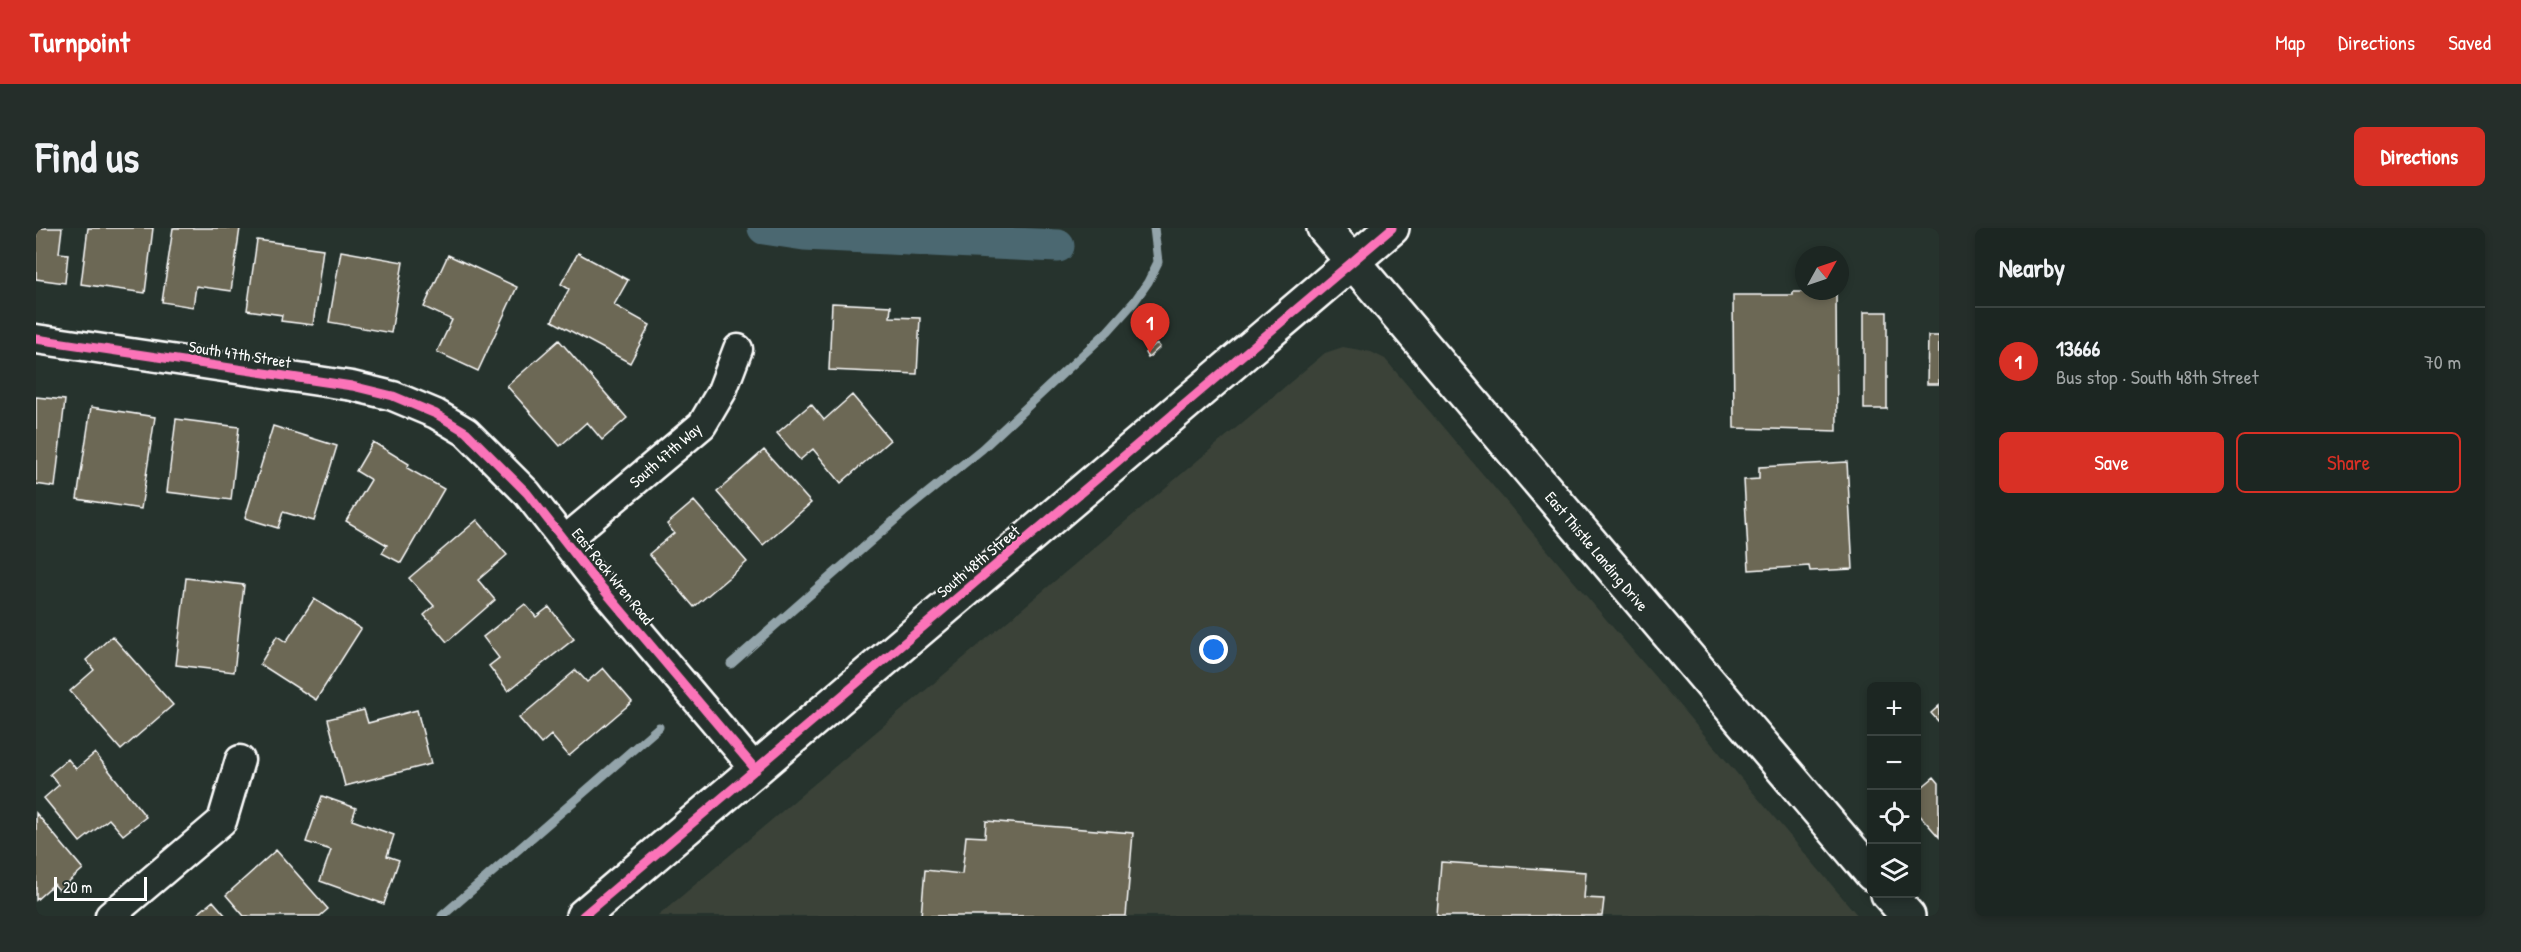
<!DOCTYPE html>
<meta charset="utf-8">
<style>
:root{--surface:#1c2622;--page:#252e2a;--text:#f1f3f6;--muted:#a0a5a5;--line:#3a4340;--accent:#d93025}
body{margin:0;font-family:"Patrick Hand",sans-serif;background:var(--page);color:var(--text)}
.controls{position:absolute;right:18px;bottom:18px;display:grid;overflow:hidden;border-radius:9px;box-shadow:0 3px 9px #0003}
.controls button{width:54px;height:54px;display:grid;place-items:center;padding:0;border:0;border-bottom:2px solid var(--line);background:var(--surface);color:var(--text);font:30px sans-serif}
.compass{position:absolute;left:1759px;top:18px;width:54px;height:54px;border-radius:50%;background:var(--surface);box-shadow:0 3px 9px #0003;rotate:50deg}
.scale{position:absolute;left:18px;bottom:15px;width:93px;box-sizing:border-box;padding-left:6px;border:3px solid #fff;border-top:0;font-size:16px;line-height:21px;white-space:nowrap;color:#fff;-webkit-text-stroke:4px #26332d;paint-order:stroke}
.you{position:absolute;left:1178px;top:422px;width:21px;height:21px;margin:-15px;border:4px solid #fff;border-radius:50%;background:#1a73e8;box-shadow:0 0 0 9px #1a73e833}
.badge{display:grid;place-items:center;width:39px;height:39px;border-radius:50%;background:var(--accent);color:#fff;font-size:20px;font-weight:700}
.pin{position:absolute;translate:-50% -50px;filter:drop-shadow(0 2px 3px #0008)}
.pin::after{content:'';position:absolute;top:32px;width:21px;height:18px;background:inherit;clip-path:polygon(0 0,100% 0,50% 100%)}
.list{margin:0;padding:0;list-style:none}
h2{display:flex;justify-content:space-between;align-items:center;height:78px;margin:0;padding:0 24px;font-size:26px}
h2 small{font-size:20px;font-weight:400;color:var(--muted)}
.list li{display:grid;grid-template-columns:39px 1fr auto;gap:18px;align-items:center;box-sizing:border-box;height:108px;padding:0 24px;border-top:2px solid var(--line)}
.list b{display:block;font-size:22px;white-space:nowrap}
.list p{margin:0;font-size:20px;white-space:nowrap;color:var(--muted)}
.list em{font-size:20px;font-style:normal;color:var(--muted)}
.actions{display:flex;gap:12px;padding:18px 24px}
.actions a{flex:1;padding:14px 0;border:2px solid var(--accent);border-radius:9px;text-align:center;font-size:21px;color:var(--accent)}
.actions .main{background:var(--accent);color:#fff}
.icon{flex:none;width:33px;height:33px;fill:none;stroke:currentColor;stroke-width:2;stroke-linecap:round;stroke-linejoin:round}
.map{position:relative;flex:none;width:1903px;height:688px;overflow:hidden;border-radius:9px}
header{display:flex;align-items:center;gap:36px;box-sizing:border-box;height:84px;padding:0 30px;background:var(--accent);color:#fff}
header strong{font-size:28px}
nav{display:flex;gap:33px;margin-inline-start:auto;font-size:21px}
.intro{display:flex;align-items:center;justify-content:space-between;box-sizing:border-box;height:144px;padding:0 36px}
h1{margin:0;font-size:42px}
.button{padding:15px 27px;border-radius:9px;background:var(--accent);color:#fff;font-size:21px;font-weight:700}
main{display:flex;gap:36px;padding:0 36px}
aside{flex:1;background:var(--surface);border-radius:9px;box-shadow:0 3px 9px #0003}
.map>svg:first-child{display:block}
.built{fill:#3b4339}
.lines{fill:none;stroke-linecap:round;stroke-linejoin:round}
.stream{stroke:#93a4aa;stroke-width:9}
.canal{stroke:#4b6871;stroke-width:33}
.building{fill:#6c6754;stroke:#fff;stroke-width:1.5}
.street-casing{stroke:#fff;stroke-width:33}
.secondary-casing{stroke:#fff;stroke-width:38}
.street{stroke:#26332d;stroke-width:28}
.secondary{stroke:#26332d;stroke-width:33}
.cycleway-casing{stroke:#26332d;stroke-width:13}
.cycleway{stroke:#fb73b8;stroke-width:9}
.labels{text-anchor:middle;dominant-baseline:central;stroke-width:4.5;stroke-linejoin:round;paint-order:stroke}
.street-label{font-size:16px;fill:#fff;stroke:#26332d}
</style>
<header>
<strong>Turnpoint</strong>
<nav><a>Map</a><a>Directions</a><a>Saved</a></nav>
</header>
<div class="intro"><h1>Find us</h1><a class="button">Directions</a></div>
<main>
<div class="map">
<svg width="1903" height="688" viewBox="0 0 1903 688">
<rect width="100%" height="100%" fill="#26332d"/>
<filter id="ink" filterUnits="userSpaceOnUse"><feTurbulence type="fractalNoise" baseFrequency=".0167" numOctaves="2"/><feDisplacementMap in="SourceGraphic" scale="12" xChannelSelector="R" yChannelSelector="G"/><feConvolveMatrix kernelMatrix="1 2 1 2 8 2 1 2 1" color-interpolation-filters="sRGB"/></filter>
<g filter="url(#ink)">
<!-- built -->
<path class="built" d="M1307 119 1335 124 1349 131 1822 688H622L1289 125Z"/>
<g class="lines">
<!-- stream -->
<path class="stream" d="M695 436 868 284 946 221 1072 103 1098 74 1112 54 1122 34 1118 0
M406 688 623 499"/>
<!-- canal -->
<path class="canal" d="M728 0 768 6 1022 18"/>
</g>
<!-- building -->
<path class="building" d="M0 0H26L23 25 32 26 29 55 0 51Z
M52 0H117L109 65 45 56Z
M137 0H204L195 63 160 58 157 79 126 74Z
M221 12 287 21 277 97 245 93 246 87 211 82Z
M305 23 367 34 355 105 293 94Z
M542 25 592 52 578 77 614 97 594 135 516 93 533 61 525 56Z
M412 27 481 59 442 143 401 124 416 92 388 79Z
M1757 64H1800L1801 203 1698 200 1697 67H1757Z
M796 75 855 78 854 89 884 90 881 146 793 142Z
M1828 84H1851V181H1828Z
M1892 108H1903V156H1891Z
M523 112 591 190 566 212 551 194 524 218 471 158Z
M1121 115 1124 119 1112 130 1109 125Z
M816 167 854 212 805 255 777 221 764 232 741 205 775 176 788 192Z
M0 169 29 172 19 259 0 256Z
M55 179 119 189 105 281 41 271Z
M140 191 203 199 195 272 131 264Z
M237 198 301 218 278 293 247 284 242 300 209 290Z
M337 214 373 236 371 240 408 261 365 335 346 325 351 317 310 293 335 252 320 243Z
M728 222 775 275 727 317 681 264Z
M1811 234 1817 341 1774 343 1773 338 1713 342 1708 252 1723 251V239Z
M658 273 711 334 658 379 613 326 638 305 631 296Z
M441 292 471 327 442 352 459 372 411 414 388 387 398 378 373 350Z
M150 350 208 357 198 444 140 437Z
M278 371 325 401 280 472 224 436 241 408 250 414Z
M489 376 500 389 513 379 538 411 472 463 453 438 463 430 447 409Z
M76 408 137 477 85 522 34 463 58 442 50 432Z
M567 440 596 474 533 528 515 507 505 516 483 490 540 442 551 454Z
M1903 478V494L1895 485Z
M328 482 332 495 381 482 395 536 309 558 292 491Z
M59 525 110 589 87 607 73 591 44 614 8 570 23 557 14 546 32 531 40 541Z
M1898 549 1903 555V609L1880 583V564Z
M286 568 320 580 316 592 358 607 351 628 363 632 348 676 284 653 295 622 270 614Z
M0 585 47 641 23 662 18 656 0 672Z
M950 593 1097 605 1090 688H885L889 642 926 646 930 608 949 609Z
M240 622 292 681 284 688H208L190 667Z
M1405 634 1550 644 1548 670 1568 671 1566 688H1401Z
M177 673 190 688H159Z"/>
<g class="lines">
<defs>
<path id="street" d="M0 111 316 158 357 168 400 186 430 204 491 265 556 348 720 542
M528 313 666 197 686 163 702 121
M74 688 186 593 204 532"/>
<path id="secondary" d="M1288 0 1836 646
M1852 666 1872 688
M547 688 1356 0"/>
</defs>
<!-- street casing -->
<use href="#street" class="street-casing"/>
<!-- secondary casing -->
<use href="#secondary" class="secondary-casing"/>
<!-- street -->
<use href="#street" class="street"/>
<!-- secondary -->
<use href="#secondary" class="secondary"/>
<defs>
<path id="cycleway" d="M0 111 316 158 357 168 400 186 430 204 491 265 556 348 720 542
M547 688 1356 0"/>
</defs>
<!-- cycleway casing -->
<use href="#cycleway" class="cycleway-casing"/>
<!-- cycleway -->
<use href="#cycleway" class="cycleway"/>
</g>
</g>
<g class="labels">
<!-- street labels -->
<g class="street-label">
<text transform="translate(204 126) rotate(9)">South 47th Street</text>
<text transform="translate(629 227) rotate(-41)">South 47th Way</text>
<text transform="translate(1561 323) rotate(50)">East Thistle Landing Drive</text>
<text transform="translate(942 333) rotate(-40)">South 48th Street</text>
<text transform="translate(577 348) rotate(51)">East Rock Wren Road</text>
</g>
</g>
</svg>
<div class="controls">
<button>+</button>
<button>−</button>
<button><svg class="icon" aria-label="locate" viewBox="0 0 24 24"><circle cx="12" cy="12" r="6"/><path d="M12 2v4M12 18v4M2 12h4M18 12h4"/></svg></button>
<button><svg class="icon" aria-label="layers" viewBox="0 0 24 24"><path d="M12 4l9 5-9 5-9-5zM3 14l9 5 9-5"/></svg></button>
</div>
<svg class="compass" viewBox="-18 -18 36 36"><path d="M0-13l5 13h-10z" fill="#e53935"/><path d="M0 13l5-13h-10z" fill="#a0a5a5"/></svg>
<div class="scale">20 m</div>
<div class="you"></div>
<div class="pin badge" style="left:1114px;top:125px">1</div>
</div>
<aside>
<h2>Nearby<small></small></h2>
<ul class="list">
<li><span class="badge">1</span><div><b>13666</b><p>Bus stop · South 48th Street</p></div><em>70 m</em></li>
</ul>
<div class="actions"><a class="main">Save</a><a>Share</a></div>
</aside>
</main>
